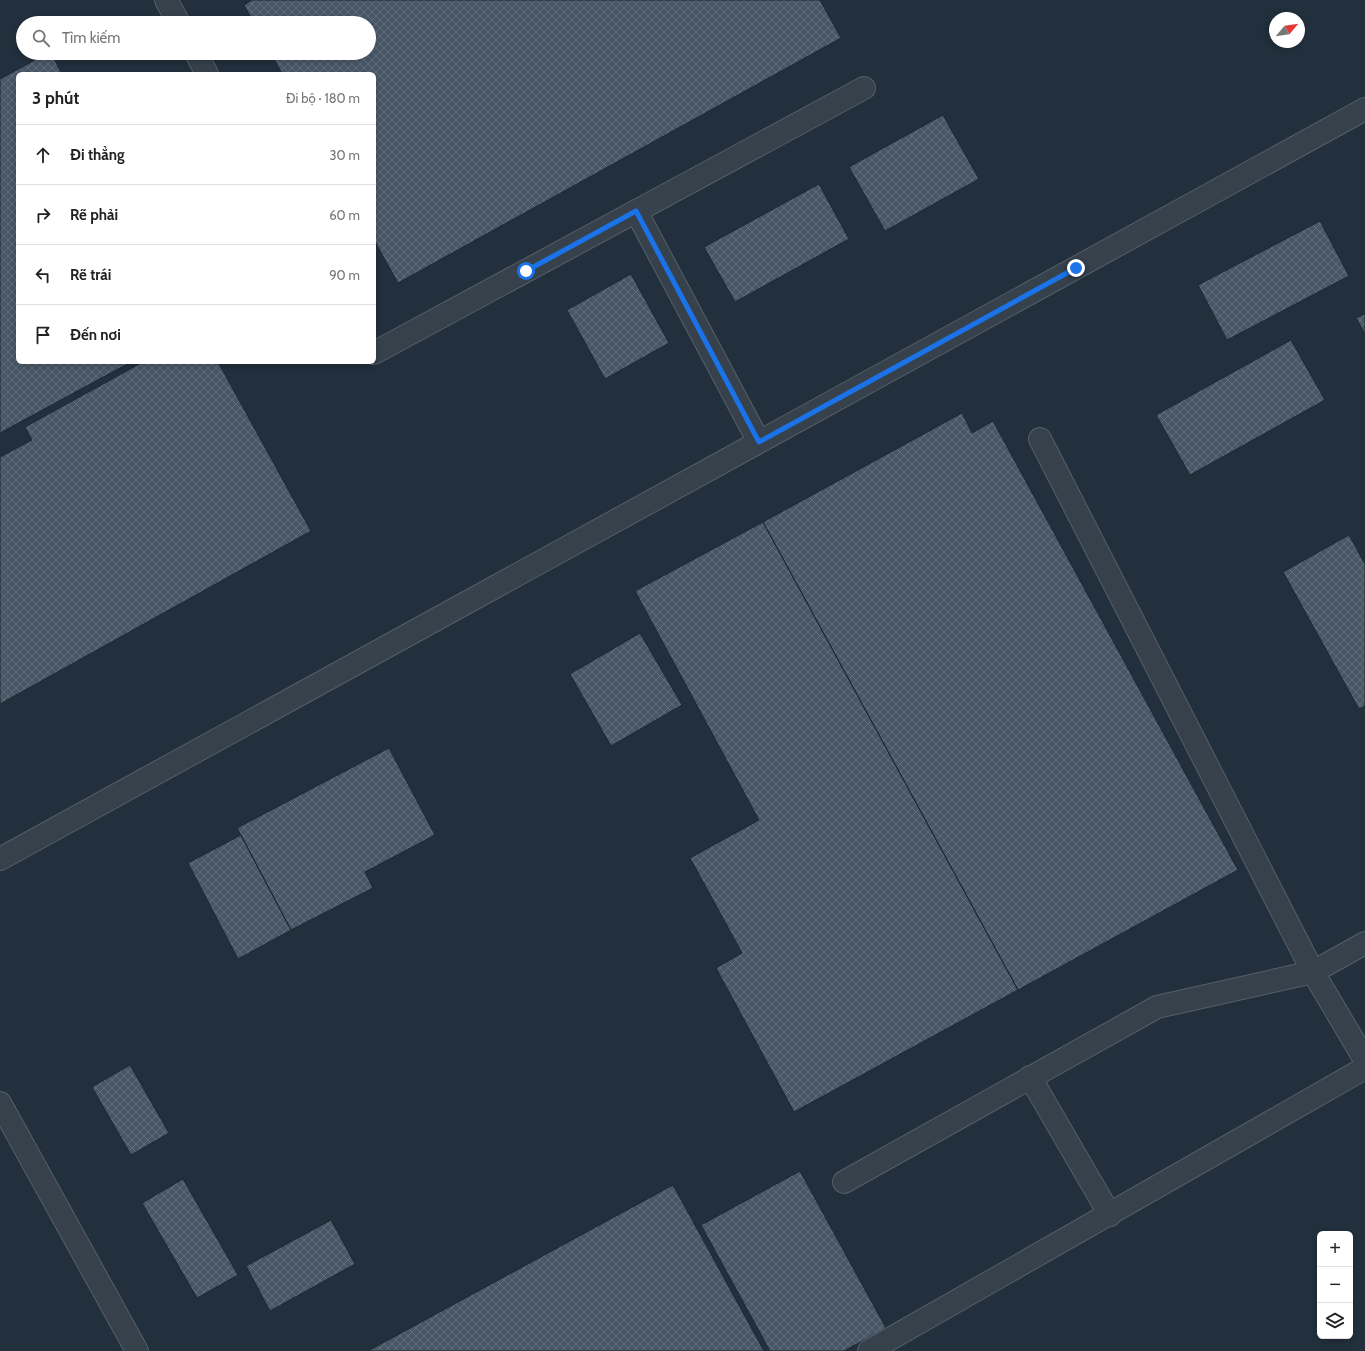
<!DOCTYPE html>
<html lang="vi">
<meta charset="utf-8">
<style>
:root{--surface:#fff;--page:#f6f6f6;--text:#222;--muted:#767676;--line:#e0e0e0}
body{margin:0;font-family:Cabin,sans-serif;background:var(--page);color:var(--text)}
.controls{position:absolute;right:12px;bottom:12px;display:grid;overflow:hidden;border-radius:6px;box-shadow:0 2px 6px #0003}
.controls button{width:36px;height:36px;display:grid;place-items:center;padding:0;border:0;border-bottom:1px solid var(--line);background:var(--surface);color:var(--text);font:20px sans-serif}
.compass{position:absolute;left:1269px;top:12px;width:36px;height:36px;border-radius:50%;background:var(--surface);box-shadow:0 2px 6px #0003;rotate:61deg}
.stop{position:absolute;width:12px;height:12px;margin:-9px;border:3px solid #1a73e8;border-radius:50%;background:#fff}
.stop.end{background:#1a73e8;border-color:#fff;box-shadow:0 1px 4px #0008}
.list{margin:0;padding:0;list-style:none}
h2{display:flex;justify-content:space-between;align-items:center;height:52px;margin:0;padding:0 16px;font-size:17px}
h2 small{font-size:13px;font-weight:400;color:var(--muted)}
.list li{display:grid;grid-template-columns:26px 1fr auto;gap:12px;align-items:center;box-sizing:border-box;height:60px;padding:0 16px;border-top:1px solid var(--line)}
.list b{display:block;font-size:15px;white-space:nowrap}
.list em{font-size:13px;font-style:normal;color:var(--muted)}
.icon{flex:none;width:22px;height:22px;fill:none;stroke:currentColor;stroke-width:2;stroke-linecap:round;stroke-linejoin:round}
.map{position:relative;flex:none;width:1365px;height:1351px;overflow:hidden}
.search{position:absolute;background:var(--surface);box-shadow:0 2px 6px #0003;left:16px;top:16px;width:360px;height:44px;display:flex;align-items:center;gap:10px;box-sizing:border-box;padding:0 14px;border-radius:22px;color:var(--muted);font-size:15px}
.panel{position:absolute;background:var(--surface);box-shadow:0 2px 6px #0003;left:16px;top:72px;width:360px;height:292px;border-radius:6px}
.map>svg:first-child{display:block}
.building{fill:url(#building-cross-hatch);stroke:#1d2833}
.lines{fill:none;stroke-linecap:round;stroke-linejoin:round}
.minor-casing{stroke:#545f6a;stroke-width:24}
.minor{stroke:#36414c;stroke-width:22}
.route{stroke:#1a73e8;stroke-width:5}
</style>
<div class="map">
<svg width="1365" height="1351" viewBox="0 0 1365 1351">
<defs>
<pattern id="building-cross-hatch" width="8" height="8" patternUnits="userSpaceOnUse"><rect width="8" height="8" fill="#485665"/><path d="M0 0l8 8M0 8l8-8" fill="none" stroke="#606c7a"/></pattern>
</defs>
<rect width="100%" height="100%" fill="#222f3c"/>
<!-- building -->
<path class="building" d="M252 0H820L841 38 398 283 374 240V74H282L271 53H369V23H254L244 5Z
M48 53H51L62 74H18V362H131L0 433V79Z
M943 115 979 179 885 231 849 167Z
M819 184 849 239 735 302 704 247Z
M1320 221 1349 276 1227 340 1198 285Z
M631 274 669 343 605 379 567 310Z
M1365 314V334L1356 318Z
M1291 340 1325 400 1190 475 1156 415Z
M143 362H218L311 531 0 704V457L32 440 25 427Z
M962 413 972 433 993 421 1238 870 1018 990 763 522Z
M763 522 1018 990 794 1112 716 968 742 953 690 858 759 820 635 591Z
M1349 535 1365 564V706L1359 709 1283 572Z
M640 633 682 705 611 746 570 674Z
M389 748 435 835 365 872 373 888 291 930 237 828Z
M241 835 291 930 238 959 188 863Z
M130 1065 169 1133 131 1155 92 1087Z
M800 1171 886 1328 844 1351H770L701 1225Z
M183 1179 238 1275 197 1298 142 1203Z
M673 1185 764 1351H368Z
M331 1220 355 1264 270 1311 246 1266Z"/>
<g class="lines">
<defs>
<path id="minor" d="M166 0 179 23
M196 53 207 74
M636 211 759 442
M374 353 864 88
M1040 439 1313 972 1365 1060
M0 859 1365 109
M1030 1077 1110 1215
M0 1103 137 1351
M844 1182 1157 1007 1313 972 1365 943
M869 1351 1365 1068"/>
</defs>
<!-- minor casing -->
<use href="#minor" class="minor-casing"/>
<!-- minor -->
<use href="#minor" class="minor"/>
</g>
<g class="lines">
<!-- route -->
<path class="route" d="M526 271 636 211 759 442 1076 268"/>
</g>
</svg>
<div class="controls">
<button>+</button>
<button>−</button>
<button><svg class="icon" aria-label="layers" viewBox="0 0 24 24"><path d="M12 4l9 5-9 5-9-5zM3 14l9 5 9-5"/></svg></button>
</div>
<svg class="compass" viewBox="-18 -18 36 36"><path d="M0-13l5 13h-10z" fill="#e53935"/><path d="M0 13l5-13h-10z" fill="#767676"/></svg>
<div class="stop" style="left:526px;top:271px"></div>
<div class="stop end" style="left:1076px;top:268px"></div>
<div class="search"><svg class="icon" aria-label="search" viewBox="0 0 24 24"><circle cx="10" cy="10" r="6"/><path d="M15 15l6 6"/></svg>Tìm kiếm</div>
<section class="panel">
<h2>3 phút<small>Đi bộ · 180 m</small></h2>
<ul class="list">
<li><svg class="icon" aria-label="ahead" viewBox="0 0 24 24"><path d="M12 20V5M6 11l6-6 6 6"/></svg><div><b>Đi thẳng</b></div><em>30 m</em></li>
<li><svg class="icon" aria-label="right" viewBox="0 0 24 24"><path d="M7 20v-9h11M14 6l5 5-5 5"/></svg><div><b>Rẽ phải</b></div><em>60 m</em></li>
<li><svg class="icon" aria-label="left" viewBox="0 0 24 24"><path d="M17 20v-9H6M10 6l-5 5 5 5"/></svg><div><b>Rẽ trái</b></div><em>90 m</em></li>
<li><svg class="icon" aria-label="arrive" viewBox="0 0 24 24"><path d="M6 21V4h12l-3 4 3 4H6"/></svg><div><b>Đến nơi</b></div></li>
</ul>
</section>
</div>
